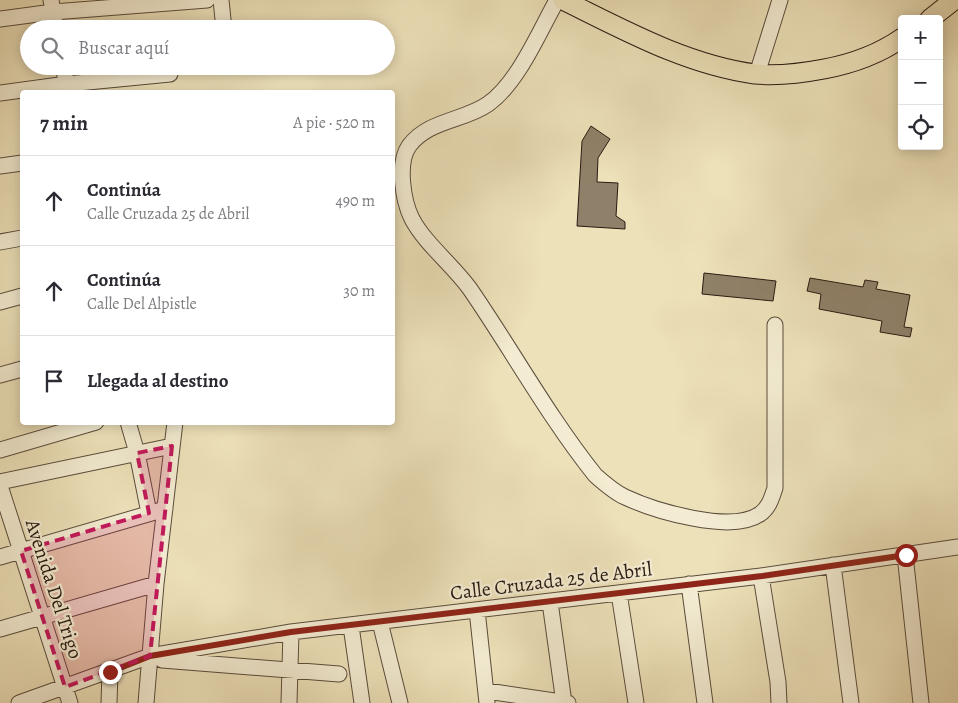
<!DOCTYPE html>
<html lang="es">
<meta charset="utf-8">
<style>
:root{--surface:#fff;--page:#f2f2f3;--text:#2b2b33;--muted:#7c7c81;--line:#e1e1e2}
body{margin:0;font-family:Alegreya,serif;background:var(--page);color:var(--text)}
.controls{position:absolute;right:15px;top:15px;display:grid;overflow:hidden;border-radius:5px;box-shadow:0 2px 12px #0003}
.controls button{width:45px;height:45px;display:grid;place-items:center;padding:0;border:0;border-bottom:1px solid var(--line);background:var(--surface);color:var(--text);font:25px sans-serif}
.stop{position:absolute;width:15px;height:15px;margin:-11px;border:4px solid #8f2418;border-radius:50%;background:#fff}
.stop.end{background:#8f2418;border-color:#fff;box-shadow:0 1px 5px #0008}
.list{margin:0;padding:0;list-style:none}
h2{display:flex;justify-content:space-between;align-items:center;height:65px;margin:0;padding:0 20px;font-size:21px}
h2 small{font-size:16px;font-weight:400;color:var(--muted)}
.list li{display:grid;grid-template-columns:32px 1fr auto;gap:15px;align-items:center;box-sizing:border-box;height:90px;padding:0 20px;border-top:1px solid var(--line)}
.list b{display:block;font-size:19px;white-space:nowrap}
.list p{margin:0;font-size:16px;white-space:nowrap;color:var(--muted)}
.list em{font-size:16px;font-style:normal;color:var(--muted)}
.icon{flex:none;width:28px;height:28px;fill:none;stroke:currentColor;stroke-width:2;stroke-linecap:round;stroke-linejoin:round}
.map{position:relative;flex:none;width:958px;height:703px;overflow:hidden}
.search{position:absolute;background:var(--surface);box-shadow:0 2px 12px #0003;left:20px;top:20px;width:375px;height:55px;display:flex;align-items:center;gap:12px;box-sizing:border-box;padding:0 18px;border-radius:28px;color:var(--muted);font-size:19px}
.panel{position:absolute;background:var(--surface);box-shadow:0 2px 12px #0003;left:20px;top:90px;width:375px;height:335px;border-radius:5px}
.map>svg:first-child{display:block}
.building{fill:#8f8169;stroke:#291a12}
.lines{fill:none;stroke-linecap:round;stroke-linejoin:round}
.minor-casing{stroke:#5a4c3c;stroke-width:17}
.major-casing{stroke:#291a12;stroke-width:21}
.minor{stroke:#f3ecd2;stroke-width:15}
.major{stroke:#ede1b9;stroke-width:19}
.route{stroke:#8f2418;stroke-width:6}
.marked{fill:#c2185b;fill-opacity:0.2;stroke:#c2185b;stroke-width:4;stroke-dasharray:10 6;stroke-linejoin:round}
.labels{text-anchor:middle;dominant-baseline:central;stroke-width:4.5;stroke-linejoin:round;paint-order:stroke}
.street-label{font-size:20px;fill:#291a12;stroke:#f3ecd2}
</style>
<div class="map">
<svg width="958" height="703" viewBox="0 0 958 703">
<rect width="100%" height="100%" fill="#ede1b9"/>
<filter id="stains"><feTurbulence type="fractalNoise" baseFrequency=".004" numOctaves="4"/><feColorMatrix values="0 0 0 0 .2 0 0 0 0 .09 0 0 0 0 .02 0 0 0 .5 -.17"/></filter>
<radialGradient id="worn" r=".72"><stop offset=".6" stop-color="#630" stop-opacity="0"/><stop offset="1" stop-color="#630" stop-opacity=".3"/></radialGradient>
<!-- building -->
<path class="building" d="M591 126 610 139 598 158 597 182 618 183 616 216 625 222V229L577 226 582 141Z
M704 273 776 281 773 301 702 294Z
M810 278 863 287 865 280 878 282 876 289 910 295 904 327 912 328 910 337 880 332 882 321 819 309 821 294 807 291Z"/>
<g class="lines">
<defs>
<path id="minor" d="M51 0 56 29
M221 0 224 29
M557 0C539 32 518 83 488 104 464 121 428 120 409 146 397 163 403 201 412 219 426 245 453 265 470 289 512 350 548 416 595 475 604 483 614 492 625 497 655 511 732 534 760 514 769 508 772 497 775 488V325
M0 19 53 12 207 0
M63 66 68 92
M757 74 780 0
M0 93 67 84 170 74
M0 166 22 163
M0 242 22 238
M0 302 22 296
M0 375 22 369
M128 422 137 453 149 513
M0 450 96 422
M0 482 172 446
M0 486 70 703
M905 555 921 703
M0 557 165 509
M833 565 851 703
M761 576 778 682 779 703
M689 584 705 703
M619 593 636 703
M550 602 564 703
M477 610 487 703
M380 622 400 703
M351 626 362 703
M0 629 156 584
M162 660 339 674
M487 691 568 703
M19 703 150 656 291 632 761 576 958 547
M109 703 110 672
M146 703 156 584 175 422
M289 703 291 632"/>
<path id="major" d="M563 0C624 30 687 65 755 74 777 76 803 73 824 69 851 64 879 54 902 38
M930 19 954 0"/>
</defs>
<!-- minor casing -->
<use href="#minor" class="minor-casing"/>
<!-- major casing -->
<use href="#major" class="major-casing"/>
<!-- minor -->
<use href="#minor" class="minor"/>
<!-- major -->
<use href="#major" class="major"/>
</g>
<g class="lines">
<!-- route -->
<path class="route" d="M110 672 150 656 291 632 762 576 906 555"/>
</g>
<!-- marked area -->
<path class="marked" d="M172 446 150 656 65 687 21 551 149 513 137 453Z"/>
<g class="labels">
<!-- street labels -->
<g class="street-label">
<text transform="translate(551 581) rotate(-7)">Calle Cruzada 25 de Abril</text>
<text transform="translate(54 589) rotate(72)">Avenida Del Trigo</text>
</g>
</g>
<rect width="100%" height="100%" filter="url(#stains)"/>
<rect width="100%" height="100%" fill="url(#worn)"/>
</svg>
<div class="controls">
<button>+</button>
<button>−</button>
<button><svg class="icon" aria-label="locate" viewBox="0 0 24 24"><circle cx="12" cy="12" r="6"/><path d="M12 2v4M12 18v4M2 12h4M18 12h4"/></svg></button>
</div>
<div class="stop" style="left:906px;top:555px"></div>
<div class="stop end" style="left:110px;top:672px"></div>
<div class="search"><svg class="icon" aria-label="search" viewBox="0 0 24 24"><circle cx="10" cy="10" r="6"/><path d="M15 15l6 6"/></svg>Buscar aquí</div>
<section class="panel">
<h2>7 min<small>A pie · 520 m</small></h2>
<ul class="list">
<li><svg class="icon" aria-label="ahead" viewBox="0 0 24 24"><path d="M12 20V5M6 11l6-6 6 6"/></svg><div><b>Continúa</b><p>Calle Cruzada 25 de Abril</p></div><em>490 m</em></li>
<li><svg class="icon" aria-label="ahead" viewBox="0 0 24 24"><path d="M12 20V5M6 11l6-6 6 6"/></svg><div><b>Continúa</b><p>Calle Del Alpistle</p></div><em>30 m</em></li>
<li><svg class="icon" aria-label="arrive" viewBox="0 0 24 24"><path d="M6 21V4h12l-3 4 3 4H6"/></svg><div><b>Llegada al destino</b></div></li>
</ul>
</section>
</div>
